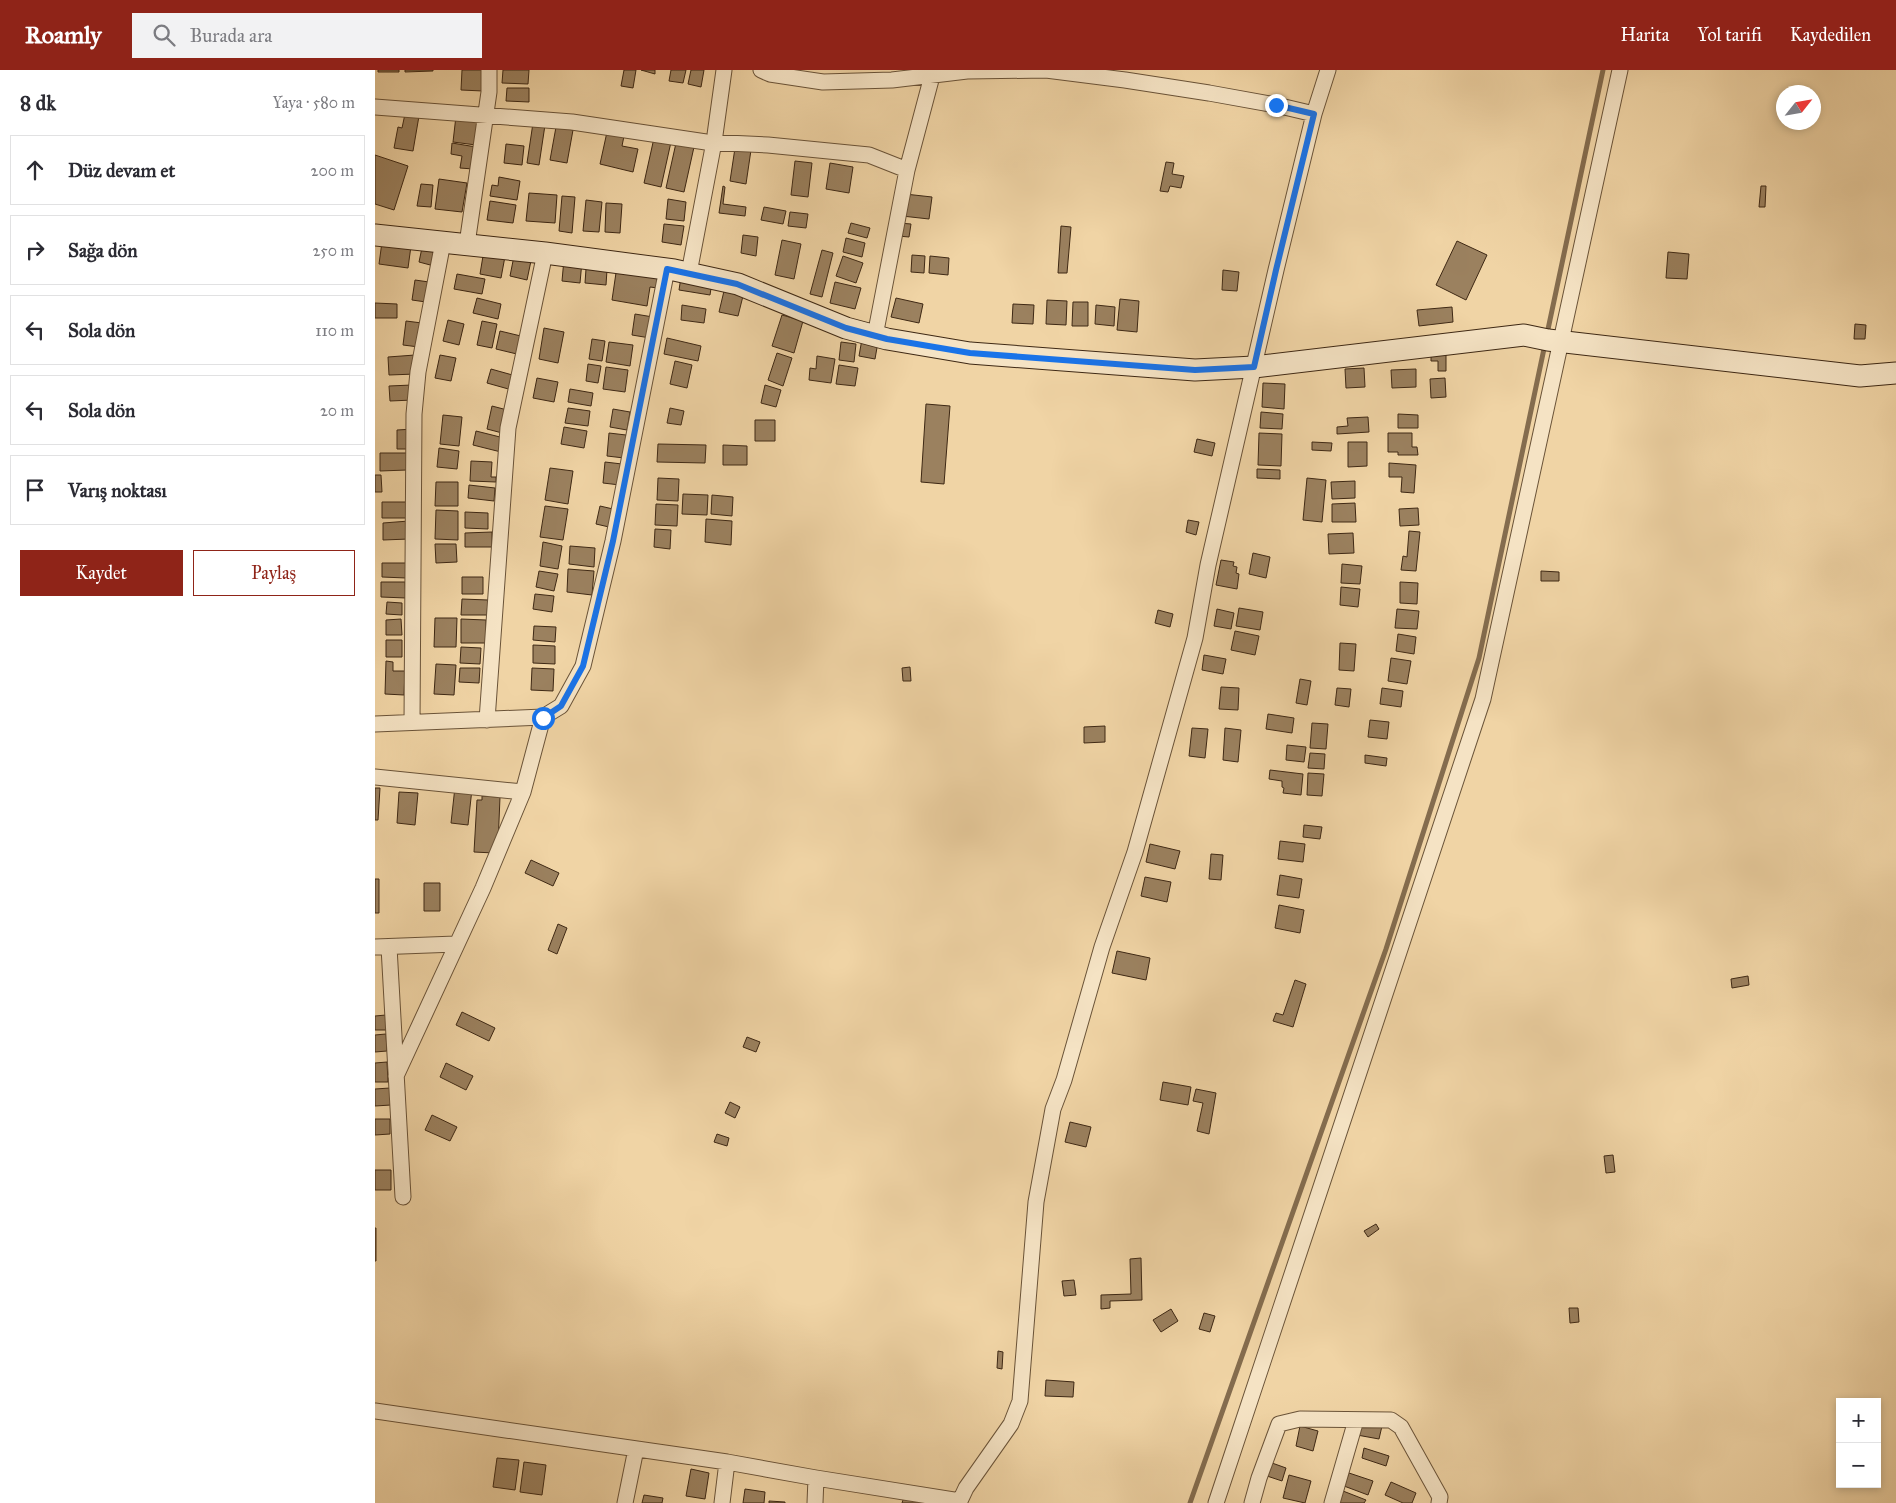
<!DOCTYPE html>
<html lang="tr">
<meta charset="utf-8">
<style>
:root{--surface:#fff;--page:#f2f2f3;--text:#2b2b33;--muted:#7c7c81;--line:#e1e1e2;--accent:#8f2418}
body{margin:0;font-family:"IM FELL Great Primer",serif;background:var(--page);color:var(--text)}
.controls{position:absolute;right:15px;bottom:15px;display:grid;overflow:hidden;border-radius:0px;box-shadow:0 2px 8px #0003}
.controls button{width:45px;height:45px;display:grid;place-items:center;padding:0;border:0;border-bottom:1px solid var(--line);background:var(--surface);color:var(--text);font:25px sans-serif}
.compass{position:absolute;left:1401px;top:15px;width:45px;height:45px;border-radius:50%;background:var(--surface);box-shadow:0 2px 8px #0003;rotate:59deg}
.stop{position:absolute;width:15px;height:15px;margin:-11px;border:4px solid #1a73e8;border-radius:50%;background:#fff}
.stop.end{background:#1a73e8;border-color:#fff;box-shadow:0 1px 5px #0008}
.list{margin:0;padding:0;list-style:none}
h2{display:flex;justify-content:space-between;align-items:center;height:65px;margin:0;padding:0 20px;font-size:21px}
h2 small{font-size:16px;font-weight:400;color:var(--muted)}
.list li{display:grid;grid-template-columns:32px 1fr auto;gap:15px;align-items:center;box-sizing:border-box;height:70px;margin:0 10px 10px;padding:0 10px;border:1px solid var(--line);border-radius:0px}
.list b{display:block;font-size:19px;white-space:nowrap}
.list em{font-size:16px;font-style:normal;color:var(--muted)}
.actions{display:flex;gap:10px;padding:15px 20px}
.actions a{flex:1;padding:11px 0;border:1px solid var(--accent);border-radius:0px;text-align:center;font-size:18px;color:var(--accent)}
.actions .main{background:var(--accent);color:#fff}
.icon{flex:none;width:28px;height:28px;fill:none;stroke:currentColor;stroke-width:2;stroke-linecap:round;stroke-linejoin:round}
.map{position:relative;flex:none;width:1521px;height:1433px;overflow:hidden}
header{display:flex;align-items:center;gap:30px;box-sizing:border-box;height:70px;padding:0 25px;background:var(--accent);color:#fff}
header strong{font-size:24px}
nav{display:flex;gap:28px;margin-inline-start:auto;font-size:18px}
.search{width:350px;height:45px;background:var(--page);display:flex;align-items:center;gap:12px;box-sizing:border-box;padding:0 18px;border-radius:0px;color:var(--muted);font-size:19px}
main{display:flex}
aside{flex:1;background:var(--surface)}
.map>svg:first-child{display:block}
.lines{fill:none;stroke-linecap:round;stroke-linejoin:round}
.stream{stroke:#846c4e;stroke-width:5}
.building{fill:#9b815f;stroke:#3e2814}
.street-casing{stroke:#6a5338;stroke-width:17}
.secondary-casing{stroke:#3e2814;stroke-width:23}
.street{stroke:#f5e3c4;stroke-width:15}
.secondary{stroke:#f5e3c4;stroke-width:21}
.route{stroke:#1a73e8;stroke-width:6}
</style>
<header>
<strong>Roamly</strong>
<div class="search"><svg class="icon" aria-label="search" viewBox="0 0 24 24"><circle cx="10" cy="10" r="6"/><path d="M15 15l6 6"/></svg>Burada ara</div>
<nav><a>Harita</a><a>Yol tarifi</a><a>Kaydedilen</a></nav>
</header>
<main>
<aside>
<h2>8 dk<small>Yaya · 580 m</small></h2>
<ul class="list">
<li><svg class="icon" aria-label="ahead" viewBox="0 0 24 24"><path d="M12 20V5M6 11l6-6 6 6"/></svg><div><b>Düz devam et</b></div><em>200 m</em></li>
<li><svg class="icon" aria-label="right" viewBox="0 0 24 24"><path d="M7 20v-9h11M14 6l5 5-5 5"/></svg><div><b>Sağa dön</b></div><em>250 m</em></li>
<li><svg class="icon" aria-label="left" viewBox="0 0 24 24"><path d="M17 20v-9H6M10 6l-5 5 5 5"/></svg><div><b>Sola dön</b></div><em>110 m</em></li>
<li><svg class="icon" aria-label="left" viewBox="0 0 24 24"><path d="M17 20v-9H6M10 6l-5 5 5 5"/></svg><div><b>Sola dön</b></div><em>20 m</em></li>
<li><svg class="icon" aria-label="arrive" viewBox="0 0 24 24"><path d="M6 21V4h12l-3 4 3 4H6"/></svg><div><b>Varış noktası</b></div></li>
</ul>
<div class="actions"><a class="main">Kaydet</a><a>Paylaş</a></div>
</aside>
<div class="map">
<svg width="1521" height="1433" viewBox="0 0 1521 1433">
<rect width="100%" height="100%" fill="#f0d4a5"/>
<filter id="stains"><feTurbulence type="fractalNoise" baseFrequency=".004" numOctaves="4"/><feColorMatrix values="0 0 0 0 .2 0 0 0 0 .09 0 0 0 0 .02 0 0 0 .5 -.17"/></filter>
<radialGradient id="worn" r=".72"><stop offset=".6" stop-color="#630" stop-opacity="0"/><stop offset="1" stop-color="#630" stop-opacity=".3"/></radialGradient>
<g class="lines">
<!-- stream -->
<path class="stream" d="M1172 264 1228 0
M815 1433 1011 879 1104 588 1170 274"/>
</g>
<!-- building -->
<path class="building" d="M3 0H24V2H3Z
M30 0H58V1L30 2Z
M87 0H108V21L86 20Z
M128 0H154L153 14 127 13Z
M249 0H261L258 18 246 16Z
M266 0H280V4Z
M296 0H311L308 13 294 11Z
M316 0H329L326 17 313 14Z
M132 18H154V32L131 31Z
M30 44 44 46 38 81 19 78 23 57 27 58Z
M81 46 105 49 101 75 78 72Z
M158 53 170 55 164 95 152 93Z
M181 57 198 60 192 93 175 90Z
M232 62 249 66 247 76 263 79 258 102 225 94Z
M279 68 296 72 286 117 269 113Z
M77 73 101 77 98 99 85 98 87 86 76 84Z
M301 73 319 77 309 122 291 118Z
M131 74 149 76 147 95 129 93Z
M360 78 376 80 371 114 355 111Z
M0 85 33 96 19 140 0 134Z
M420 91 437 93 433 127 416 125Z
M791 92 799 93 797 104 809 106 806 118 795 116 793 122 785 121Z
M455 93 478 97 474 123 451 119Z
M124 107 145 111 142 130 115 126 117 115 123 116Z
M64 109 92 113 87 142 60 139Z
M46 114 58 115 56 137 42 136Z
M348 116 350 117 348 134 371 137 370 146 344 143Z
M1386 116H1391L1390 137H1384Z
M154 123 182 125 180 153 151 151Z
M530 124 557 127 554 149 527 146Z
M187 126 200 127 197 163 184 161Z
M293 129 311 132 309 151 291 149Z
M211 130 227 132 224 162 208 161Z
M115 131 141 135 138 153 112 150Z
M231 133 247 134 245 163 230 162Z
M389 137 411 141 408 154 386 150Z
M415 142 433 144 431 158 413 156Z
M476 153 495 158 492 168 473 163Z
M524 153 536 154 534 167 523 166Z
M289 154 309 156 306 175 287 172Z
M686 156 696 157 692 203H683Z
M368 165 383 167 381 186 366 183Z
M471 168 490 173 487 187 468 182Z
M407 170 426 174 419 209 400 205Z
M1082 171 1112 185 1091 230 1061 215Z
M7 172 36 176 33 198 4 194Z
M48 173 63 176 59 196 44 192Z
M447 180 458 183 447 227 435 224Z
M131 181 126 208 105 204 108 186Z
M140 181 157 186 152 210 135 206Z
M1293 182 1314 184 1312 209 1291 208Z
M537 185 550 186 549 203 536 202Z
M468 186 488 193 481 213 461 206Z
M555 186 574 188 573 205 554 203Z
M189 189 207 191 205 213 187 211Z
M242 196 286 203 283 218 275 217 272 236 237 230Z
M211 199 232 200 231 215 210 213Z
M848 200 864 202 862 221 847 220Z
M82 204 110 209 107 224 79 219Z
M306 207 337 212 335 225 304 220Z
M40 210 54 212 51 232 37 230Z
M460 212 486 218 480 239 455 233Z
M349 221 368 226 363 246 344 242Z
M102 228 126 234 123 249 98 243Z
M521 228 548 234 544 253 516 247Z
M745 229 764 231 762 262 742 260Z
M672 230 692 231 691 255 671 254Z
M698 232H713V256H697Z
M0 233 22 234V248H0Z
M638 234 659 235 658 254 637 253Z
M307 235 331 239 329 253 306 250Z
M721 235 740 237 739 256 720 254Z
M1077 237 1078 252 1044 256 1042 240Z
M260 244 278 247 275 268 257 265Z
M407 245 428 251 419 283 397 276Z
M73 250 89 254 84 275 68 271Z
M31 251 47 253 44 277 28 275Z
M107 251 122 254 117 278 102 275Z
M1480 254 1491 255 1490 269H1479Z
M169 258 189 262 183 293 164 289Z
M125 261 150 267 146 285 121 279Z
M292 268 326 276 323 291 289 284Z
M217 269 230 271 227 291 214 289Z
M487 269 503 272 500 289 484 286Z
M234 272 258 275 255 296 231 292Z
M466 272 481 274 479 292 464 290Z
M1056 281H1071V301H1063V291H1056Z
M402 283 417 288 408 316 393 310Z
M40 285 41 304 14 305 13 287Z
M65 285 81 288 76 311 60 308Z
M442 286 460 289 456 313 434 310 435 298 441 299Z
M300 291 317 295 312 318 295 314Z
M213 294 226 296 223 313 211 311Z
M464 295 483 298 480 316 461 314Z
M231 297 253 300 250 322 228 319Z
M989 298 990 317 971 318 970 299Z
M116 299 141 306 137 320 112 313Z
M1041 299V317L1017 318 1016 300Z
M162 308 183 312 179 332 158 328Z
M1070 308 1071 327 1056 328 1055 309Z
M888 313 910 314 909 339 887 337Z
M37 315 38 330 15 331 14 316Z
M390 315 406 320 401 337 386 333Z
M195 319 218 323 216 336 193 332Z
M551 334 575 336 569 414 546 412Z
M117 336 136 341 131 364 112 359Z
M193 338 215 341 213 356 190 353Z
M295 338 309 341 306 355 292 353Z
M238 339 255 342 252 360 235 357Z
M886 342 908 344 907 359 885 358Z
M1023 344 1043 345V358H1023Z
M68 345 87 347 84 376 65 374Z
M993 347 994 362 962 364V357L973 356 972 348Z
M380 350H400V371H380Z
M189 357 212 361 209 378 186 374Z
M39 359V379H22V360Z
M101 361 129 368 126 382 98 375Z
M234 363 251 365 249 388 232 386Z
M884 363 907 364 906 396 883 395Z
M1013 363H1037V377H1042L1043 385H1023V382H1013Z
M822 369 840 373 837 386 819 382Z
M937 372 957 373 956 381 937 380Z
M973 372H992V396L973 397Z
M283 374 331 375 330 393 282 392Z
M348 375 372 376V395H348Z
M64 378 84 381 82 399 62 397Z
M5 383H32V400L5 401Z
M96 391 117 392 116 407H121V412L95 411Z
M230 392 247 394 245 415 228 413Z
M1014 393 1041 395 1039 423 1026 422 1027 407H1014Z
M175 398 198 401 193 434 170 430Z
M882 399 905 400V409L882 408Z
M0 405H6L7 422H0Z
M283 408 304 409 303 431 282 430Z
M932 408 951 410 947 452 928 450Z
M980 411V428L957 429 956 412Z
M61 412H83V436H60Z
M94 415 120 418 119 431 93 428Z
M308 424 333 425 332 445 307 444Z
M337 425 358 427 357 446 336 444Z
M7 432H33V448H7Z
M980 433 981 452H957V434Z
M281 434 303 435 302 456 280 455Z
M170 436 193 439 188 470 165 467Z
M225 436 238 439 234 457 221 454Z
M1043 438 1044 455 1025 456 1024 439Z
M61 440 83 441V470L60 469Z
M90 442 113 443V459L90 458Z
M331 449 357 451 356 475 330 472Z
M813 450 824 452 821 465 811 462Z
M34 451V469L8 470V453Z
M280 459 296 460 295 479 279 477Z
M1034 461 1045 462 1041 501 1026 500 1028 486 1032 487Z
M117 462V477H90V463Z
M978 463 979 483 954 484 953 464Z
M168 472 187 476 183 499 165 496Z
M60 474H81L82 492 61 493Z
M195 476 220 478 219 497 194 494Z
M878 483 895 487 891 508 874 504Z
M846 490 859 492 858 496 862 497 861 503 864 504 862 519 841 515Z
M7 493H32L31 508 7 507Z
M967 494 987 496 985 514 966 513Z
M193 499 219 501 217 525 192 522Z
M164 501 183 504 179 521 161 517Z
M1166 501 1184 502V511H1166Z
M87 507H108V524H87Z
M6 512H30L31 528 6 527Z
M1025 512 1043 513 1042 534 1025 533Z
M966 517 985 519 983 537 965 535Z
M160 524 179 526 177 542 158 539Z
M87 529 113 530 112 545H86Z
M12 532 27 533V545L11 544Z
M864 538 888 542 885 560 861 556Z
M842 539 859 543 856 559 839 556Z
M1022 539 1044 541 1042 559 1020 558Z
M783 540 798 544 795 557 780 553Z
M60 548H82L81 577H59Z
M26 549 27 565H11V550Z
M86 549 111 550V573H86Z
M159 556 181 557 180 572 158 570Z
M860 561 884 566 880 585 856 580Z
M1023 564 1041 567 1039 584 1021 581Z
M11 570H27V587H11Z
M965 573 981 574 979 601 964 600Z
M158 575 180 576V594L158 593Z
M86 577 106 578 105 594 85 593Z
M829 585 851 589 848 604 827 600Z
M1016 588 1036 591 1032 614 1013 611Z
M11 591 18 592V601H30L29 625 10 624Z
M61 594 81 595 79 625 59 624Z
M535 597 536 611H528L527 598Z
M85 598H105L104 613 84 612Z
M157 598 179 599 178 621 156 620Z
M925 609 936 611 932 635 921 633Z
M846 617 864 618 863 640 844 639Z
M962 618 976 619 974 637 960 635Z
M1007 618 1028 621 1026 637 1005 634Z
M893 644 919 648 917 663 891 659Z
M995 650 1014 652 1012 669 993 667Z
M937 653 953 654 951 679 935 678Z
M730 656V672L709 673V657Z
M817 658 833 659 830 688 814 686Z
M850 658 866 660 863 692 848 690Z
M912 675 931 677 929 692 911 690Z
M935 683 950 684 949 699 933 698Z
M990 685 1012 688 1011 696 990 693Z
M895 700 928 704 926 725 908 723 909 718 907 717V711L894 709Z
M933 703 949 704 947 726 932 725Z
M80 717 97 719 93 755 76 753Z
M0 718H5L3 750H0Z
M24 722 43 723 40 755 22 753Z
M107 726 125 727 123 775 119 783 99 782 102 730H107Z
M929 755 947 757 945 769 928 767Z
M905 771 930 774 928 792 903 789Z
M775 774 805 781 800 799 771 792Z
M836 784 848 785 846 810 834 809Z
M156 790 184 803 178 816 150 803Z
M905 805 927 809 924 828 902 825Z
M770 807 796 812 792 832 766 826Z
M0 809H4V843H0Z
M49 813H65V841H49Z
M904 835 929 840 925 863 900 858Z
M183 854 192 858 182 884 173 880Z
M742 881 775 888 771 910 737 903Z
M1373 906 1374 915 1357 918 1356 909Z
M920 910 931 914 918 957 898 951 901 943 908 945Z
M87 942 120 958 114 971 81 955Z
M11 945V960H0V946Z
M11 964 12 981 0 982V965Z
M372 967 385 972 381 982 368 977Z
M12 992 13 1012H0V993Z
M71 993 98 1006 91 1020 65 1007Z
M788 1012 816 1017 813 1035 785 1030Z
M15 1018 16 1035 0 1036V1019Z
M821 1019 841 1023 834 1064 822 1061 828 1033 818 1031Z
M355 1032 365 1037 360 1048 350 1043Z
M57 1045 82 1057 75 1071 50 1060Z
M0 1049H15V1064L0 1065Z
M695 1052 716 1057 711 1077 690 1072Z
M342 1064 354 1068 352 1076 339 1072Z
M1238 1085 1240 1102 1231 1103 1229 1086Z
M0 1100H16V1120H0Z
M1001 1154 1004 1159 993 1167 989 1161Z
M0 1158H1V1191H0Z
M766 1188 767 1230 735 1231V1238L726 1239V1225L756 1224 755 1189Z
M699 1210 701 1225 689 1226 687 1211Z
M1194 1238H1203L1204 1252 1195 1253Z
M796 1239 803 1251 786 1262 778 1250Z
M829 1243 840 1246 835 1262 824 1259Z
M623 1281 628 1282 627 1299 622 1298Z
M671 1310 699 1312 698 1327 670 1326Z
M984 1352 1007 1356 1004 1369 982 1365Z
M925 1356 943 1361 938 1381 921 1376Z
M989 1378 1014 1386 1011 1396 987 1388Z
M122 1388 144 1390 140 1420 118 1417Z
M149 1392 171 1395 167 1425 145 1422Z
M897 1393 911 1398 907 1411 892 1406Z
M316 1399 334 1403 330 1429 311 1426Z
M974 1403 998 1411 993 1425 969 1416Z
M914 1405 936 1411 930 1433 908 1428Z
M1016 1412 1041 1423 1037 1433H1028L1010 1425Z
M370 1419 390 1422 389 1433H368Z
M968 1421 991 1430 989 1433H963Z
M269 1425 288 1428 287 1433H267Z
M529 1427 556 1433H527Z
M394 1431 410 1432V1433H394Z"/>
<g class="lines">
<defs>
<path id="street" d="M386 0 395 4 448 12 517 10 592 1 671 0 750 10 834 23 901 35 939 44
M0 37 197 52 331 72 393 75 494 85 532 100
M92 174 114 22V0
M314 203 339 72 349 0
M500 266 532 100 557 6
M112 650 133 358 170 183
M37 652 39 344 43 302 68 172
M0 654 168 647 186 636 208 596 238 471 292 199
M0 707 148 722
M0 877 81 874
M14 877 28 1127
M21 1006 108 818 148 722 168 647
M0 1341 352 1392 441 1408 585 1431
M250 1433 261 1379
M347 1433 352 1392
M440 1433 441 1408
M584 1433 591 1418 636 1354 645 1331 661 1132 678 1039 689 1010 727 877 760 782 820 568 833 495 901 200 939 44 953 0
M841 1433 1108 629 1245 0
M877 1433 884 1408 904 1354 925 1349 1016 1350 1026 1357 1065 1427 1064 1433
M957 1433 981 1350"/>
<path id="secondary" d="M0 165 170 183 299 200 363 214 471 258 512 269 595 283 820 300 879 297 1149 265 1173 270 1485 306 1521 303"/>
</defs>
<!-- street casing -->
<use href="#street" class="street-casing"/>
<!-- secondary casing -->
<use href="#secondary" class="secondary-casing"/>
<!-- street -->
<use href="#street" class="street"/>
<!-- secondary -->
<use href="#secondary" class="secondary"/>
</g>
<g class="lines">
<!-- route -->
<path class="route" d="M168 648 186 636 208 596 238 471 292 199 362 214 471 258 512 269 595 283 820 300 879 297 901 200 939 44 901 35"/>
</g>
<rect width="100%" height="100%" filter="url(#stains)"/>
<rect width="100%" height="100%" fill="url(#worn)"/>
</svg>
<div class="controls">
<button>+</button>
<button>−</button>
</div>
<svg class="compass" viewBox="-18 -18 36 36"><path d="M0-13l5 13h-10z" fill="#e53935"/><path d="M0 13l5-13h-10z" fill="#7c7c81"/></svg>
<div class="stop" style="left:168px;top:648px"></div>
<div class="stop end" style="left:901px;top:35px"></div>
</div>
</main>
